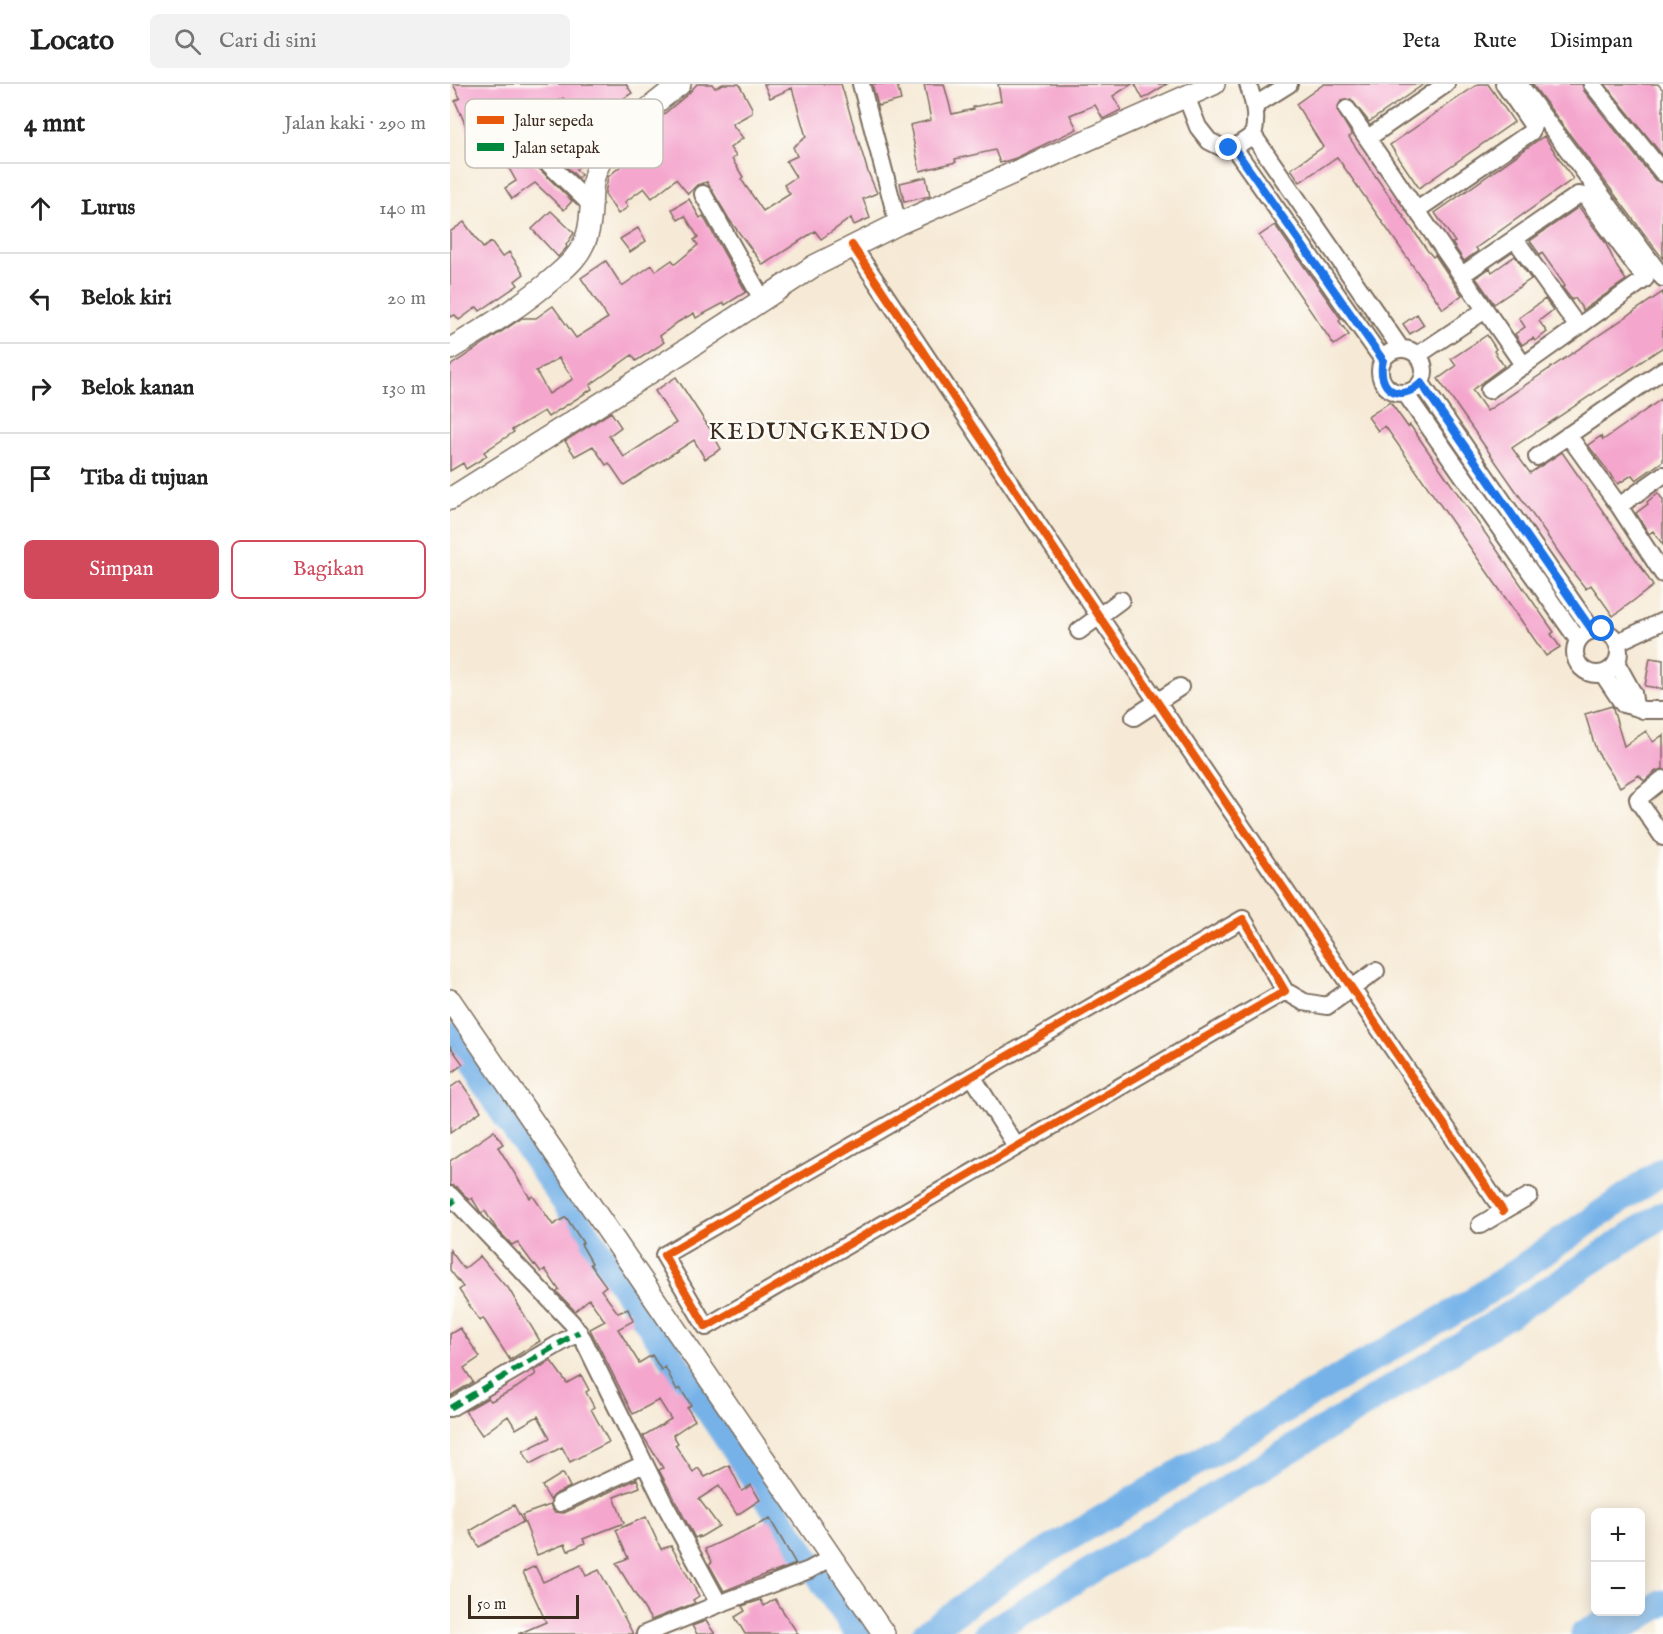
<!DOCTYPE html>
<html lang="id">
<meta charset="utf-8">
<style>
:root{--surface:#fff;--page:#f2f2f2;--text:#222;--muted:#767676;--line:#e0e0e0;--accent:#d1495b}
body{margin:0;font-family:"IM FELL English",serif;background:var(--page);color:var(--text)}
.controls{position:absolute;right:18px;bottom:18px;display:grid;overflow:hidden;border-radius:9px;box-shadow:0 3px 15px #0003}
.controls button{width:54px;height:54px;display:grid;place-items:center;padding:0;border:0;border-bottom:2px solid var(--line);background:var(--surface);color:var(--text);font:30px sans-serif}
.scale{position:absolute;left:18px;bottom:15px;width:111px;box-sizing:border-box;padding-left:6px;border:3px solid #3b2a1e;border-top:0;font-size:16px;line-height:21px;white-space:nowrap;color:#3b2a1e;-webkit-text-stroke:4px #fdfcf7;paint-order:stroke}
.stop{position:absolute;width:18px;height:18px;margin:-14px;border:4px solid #1a73e8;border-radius:50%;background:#fff}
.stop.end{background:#1a73e8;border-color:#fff;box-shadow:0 2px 6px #0008}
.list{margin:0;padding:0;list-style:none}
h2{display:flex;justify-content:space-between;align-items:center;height:78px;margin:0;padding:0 24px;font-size:26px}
h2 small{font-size:20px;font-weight:400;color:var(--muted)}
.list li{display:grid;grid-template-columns:39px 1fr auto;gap:18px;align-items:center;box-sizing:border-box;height:90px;padding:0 24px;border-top:2px solid var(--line)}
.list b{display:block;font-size:22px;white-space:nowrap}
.list em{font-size:20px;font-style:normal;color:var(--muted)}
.actions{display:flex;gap:12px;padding:18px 24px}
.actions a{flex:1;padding:14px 0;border:2px solid var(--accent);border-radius:9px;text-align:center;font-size:21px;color:var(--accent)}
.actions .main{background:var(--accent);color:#fff}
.icon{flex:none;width:33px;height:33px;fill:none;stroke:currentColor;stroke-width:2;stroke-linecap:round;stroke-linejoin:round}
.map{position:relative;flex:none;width:1213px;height:1550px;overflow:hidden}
header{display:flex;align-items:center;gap:36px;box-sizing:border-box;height:84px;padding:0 30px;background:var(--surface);border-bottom:2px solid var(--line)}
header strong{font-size:28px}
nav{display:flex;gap:33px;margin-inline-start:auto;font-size:21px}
.search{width:420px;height:54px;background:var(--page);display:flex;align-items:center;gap:15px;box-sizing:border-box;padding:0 21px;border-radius:9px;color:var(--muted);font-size:22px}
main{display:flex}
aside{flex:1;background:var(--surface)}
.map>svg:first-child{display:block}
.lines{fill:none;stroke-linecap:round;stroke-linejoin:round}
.river{stroke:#76b2e8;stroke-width:27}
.building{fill:#f4a6cd;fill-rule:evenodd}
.minor-casing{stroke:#7c6d5e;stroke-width:20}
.tertiary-casing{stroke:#7c6d5e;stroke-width:24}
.minor{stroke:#fff;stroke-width:16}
.tertiary{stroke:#fff;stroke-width:21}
.quiet{stroke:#00873e;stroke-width:6;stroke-dasharray:12 6;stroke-linecap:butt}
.cycleway-casing{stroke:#fdfcf7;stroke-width:11}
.cycleway{stroke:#e8590c;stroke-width:8}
.route{stroke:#1a73e8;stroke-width:8}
.labels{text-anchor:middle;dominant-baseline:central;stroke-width:5;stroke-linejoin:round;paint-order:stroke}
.quarter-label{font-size:24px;letter-spacing:1.5px;fill:#3b2a1e;stroke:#fdfcf7}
.key{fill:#fdfcf7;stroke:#c3bdb6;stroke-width:1.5}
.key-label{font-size:16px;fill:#3b2a1e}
</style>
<header>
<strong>Locato</strong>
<div class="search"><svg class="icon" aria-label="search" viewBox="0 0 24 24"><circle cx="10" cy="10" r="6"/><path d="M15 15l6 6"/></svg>Cari di sini</div>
<nav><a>Peta</a><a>Rute</a><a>Disimpan</a></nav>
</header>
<main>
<aside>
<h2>4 mnt<small>Jalan kaki · 290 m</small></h2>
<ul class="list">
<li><svg class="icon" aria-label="ahead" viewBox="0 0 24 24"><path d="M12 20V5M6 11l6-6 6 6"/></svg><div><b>Lurus</b></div><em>140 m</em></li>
<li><svg class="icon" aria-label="left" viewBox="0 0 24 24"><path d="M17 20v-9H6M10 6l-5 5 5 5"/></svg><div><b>Belok kiri</b></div><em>20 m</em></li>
<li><svg class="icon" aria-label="right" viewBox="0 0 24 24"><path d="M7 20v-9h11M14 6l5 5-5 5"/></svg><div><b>Belok kanan</b></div><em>130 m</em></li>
<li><svg class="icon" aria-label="arrive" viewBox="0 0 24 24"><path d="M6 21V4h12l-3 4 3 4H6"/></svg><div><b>Tiba di tujuan</b></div></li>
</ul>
<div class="actions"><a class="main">Simpan</a><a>Bagikan</a></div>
</aside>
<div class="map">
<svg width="1213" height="1550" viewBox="0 0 1213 1550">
<rect width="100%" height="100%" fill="#fdfcf7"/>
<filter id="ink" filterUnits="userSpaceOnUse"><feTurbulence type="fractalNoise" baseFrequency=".0167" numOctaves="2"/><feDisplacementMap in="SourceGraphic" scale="12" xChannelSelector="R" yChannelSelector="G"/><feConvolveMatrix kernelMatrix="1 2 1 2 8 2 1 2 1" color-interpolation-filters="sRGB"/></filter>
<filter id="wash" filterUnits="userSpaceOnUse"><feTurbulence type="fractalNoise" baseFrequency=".008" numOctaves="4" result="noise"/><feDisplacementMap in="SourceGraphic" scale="24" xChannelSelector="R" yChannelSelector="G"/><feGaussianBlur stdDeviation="1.35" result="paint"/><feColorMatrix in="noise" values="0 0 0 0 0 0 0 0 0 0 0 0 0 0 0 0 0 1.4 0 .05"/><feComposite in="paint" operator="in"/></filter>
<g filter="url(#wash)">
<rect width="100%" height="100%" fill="#f6ead6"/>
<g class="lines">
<!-- river -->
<path class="river" d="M0 951 261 1330 408 1550
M475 1550 562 1488 885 1296 1020 1219 1213 1087
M537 1550C763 1411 993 1278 1213 1130
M1134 1550 1175 1528
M1162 1550 1213 1519"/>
</g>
<g id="blocks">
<!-- building -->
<path class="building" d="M3 0H176L182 9 133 41 113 14 87 33 76 20 49 36 50 40 21 53 5 17 10 14Z
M247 0H262L265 4 273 0H289L302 24V29L282 40 293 54 280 64 286 72 282 75 293 93 291 95 313 127 340 110 334 101 346 93 336 77 347 72 343 63 356 53 342 4 320 14 314 0H391L418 88 427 109 413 115 420 134 404 141 401 134 371 155 365 147 313 181 279 135 257 98 247 101 238 110 226 95 202 114 194 104 175 118 178 123 168 130 155 110 158 93 174 79 173 78 186 67 184 65 196 56 191 49 238 10Z
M422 0H447L451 16 428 22Z
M474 0H494L502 30 524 25 523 23 551 17 548 0H682L663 12 671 26 653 35 645 21 620 31 627 45 566 74 550 79 545 66 505 75 506 78 470 87 460 41 481 36Z
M685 0H717L693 15Z
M874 0H974L919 38 901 15 891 17 887 26 902 51 899 53 917 80 977 166 983 173 985 171 1012 211 993 225 887 73 850 98 841 85 873 63 846 20Z
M1028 0H1038L1064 38 969 104 940 61Z
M1082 0H1132L1134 7 1205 96 1213 99V175Z
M1155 0H1208L1213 6V72Z
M1094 52 1123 95 1026 164 1028 167 1014 177 1002 159 1005 158 985 129Z
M120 58 136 76 126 85 131 91 128 94 104 70Z
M73 69 122 117 114 126 85 99 62 115 55 104 66 97 56 79Z
M476 93 480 112 454 118 450 99Z
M239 115 250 134 253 132 296 208 275 221 274 219 246 234 244 229 228 238 210 252 214 258 209 262 186 277 182 271 140 301 142 305 98 333 94 327 62 346 64 348 34 368 37 372 16 385 13 379 0 387V282L72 234H86L103 222 126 254 158 234 131 194 156 177 172 202 202 181 206 187 222 176 225 180 248 161 244 156 248 153 235 132 228 136 222 125ZM109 274 123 295 99 310 86 287Z
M1129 123 1155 158 1167 183 1176 196 1133 226 1125 214 1122 216 1112 203 1115 202 1109 193 1092 169 1090 171 1080 157Z
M101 127 124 149 116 161 117 163 108 173 82 145Z
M14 138 33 164 41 158 52 173 59 168 74 190 65 197 68 201 30 227 27 223 9 236 5 231 0 233V148Z
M825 141 891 235 889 237 899 251 884 261 809 152Z
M188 144 196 157 180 168 170 155Z
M1065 172 1081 195 1044 220 1026 194 1040 184 1042 188Z
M1213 208V263L1062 364 1080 389 1112 368 1194 487 1203 502 1163 532 1141 501 1136 505 1121 486 988 295 1006 282 1001 275 1037 251 1046 265 1044 267 1054 282 1022 306 1037 327Z
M1095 215 1103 226 1089 237 1097 248 1085 257 1083 254 1072 261 1065 250 1075 243 1069 234Z
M967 230 974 241 960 250 953 240Z
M226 293 260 345 271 365 255 375 244 356 174 401 159 379 156 381 143 362 125 372 115 357 161 328 171 343 159 352 174 373 226 339 205 307Z
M1213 314V377L1186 396 1182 391 1168 400 1138 361 1151 352 1153 356Z
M940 318 958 343 960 341 1104 548 1101 550 1110 563 1096 572 935 342 928 347 918 333Z
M1208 409 1213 416V461L1203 447 1199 450 1186 429 1198 420 1197 418Z
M1200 574 1213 576V605L1195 602Z
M1162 622 1174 662 1196 647 1203 658 1213 651V685L1206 687 1194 697 1189 691 1170 703 1146 666 1135 630Z
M0 962 13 980 0 990Z
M10 997 31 1027 0 1049V1004Z
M44 1047 53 1060 48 1063 80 1114 83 1112 103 1141 116 1133 133 1159 131 1160 142 1179 140 1180 156 1202 151 1206 168 1229 178 1225 183 1237 168 1245 189 1279 202 1271 211 1286 215 1283 227 1306 230 1304 241 1321 237 1324 245 1336 223 1351 228 1359 225 1361 243 1388 248 1384 255 1393 279 1381 292 1407 301 1401 310 1416 287 1431 269 1402 249 1415 269 1442 249 1454V1452L245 1454 209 1386 213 1384 193 1352 221 1335 209 1316 183 1330 140 1245 155 1237 139 1215 125 1227 107 1208 109 1206 95 1185 91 1188 85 1180 84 1181 67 1158 62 1161 46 1144 35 1127 31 1129 22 1114 19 1116 7 1103 0 1101V1077Z
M0 1166 14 1185 30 1172 56 1203 57 1202 90 1257 60 1276 33 1234 30 1237 9 1206 13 1203 0 1186Z
M10 1244 30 1273 14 1284 23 1298 0 1312V1250Z
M101 1277 117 1299 131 1291 139 1306 136 1308 144 1323 141 1325 159 1358 120 1378 112 1363 80 1380 73 1367 100 1354 88 1332 66 1345 58 1332 32 1351 15 1327 38 1314 41 1317 66 1304 86 1290 84 1287Z
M113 1389 120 1403 105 1410 100 1416 92 1402Z
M187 1395 190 1403 164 1413 174 1439 133 1455 135 1459 118 1467 115 1460 87 1471 72 1431 100 1421 104 1428 114 1429Z
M64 1421 73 1438 29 1463 20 1447Z
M196 1433 211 1465 221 1462 249 1512 243 1516 245 1519 201 1536 166 1479 178 1474 166 1446Z
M320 1435 346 1480 322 1489 321 1488 274 1507 259 1480 262 1478 255 1465Z
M131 1481 136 1492 149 1486 183 1550H68L96 1538 73 1488 85 1482 93 1498Z
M325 1515 348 1550H295L285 1533 295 1527 292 1522 311 1516 314 1522Z
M256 1537 265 1550H247L242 1542Z"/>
</g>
</g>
<g filter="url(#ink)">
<use href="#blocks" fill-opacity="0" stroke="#7c6d5e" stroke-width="1.5"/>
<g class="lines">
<defs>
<path id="minor" d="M411 0 448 140
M1069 0 1213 194
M1142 0 1213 89
M736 12 748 43 759 57 771 63 784 64 803 51C808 33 804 18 798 0
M804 22 839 0
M897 25 1074 282
M63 45 141 121
M803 51 951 265
M918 54 996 0
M784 64 933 276
M253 110 312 215
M967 126 1081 48 1083 42 1054 0
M1065 155 1128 243
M402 161 649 532 1053 1127
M1012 191 1128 111 1135 112 1195 195 1039 306
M930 287a22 22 0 1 1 44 0a22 22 0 1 1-44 0Z
M968 271 1035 226
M971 299 1142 546
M955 309 1128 556
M1118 351 1169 422 1213 490
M1087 373 1213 286
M1169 422 1213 391
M1125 568a22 22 0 1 1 44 0a22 22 0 1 1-44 0Z
M629 547 671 516
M1168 558 1213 537
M1153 590 1173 620 1185 623 1183 609 1167 580
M1185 623 1193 626H1213
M684 633 730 603
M1213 695 1188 715 1189 718 1213 753
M793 835 835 907 256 1243 214 1171Z
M835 907 854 918 877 922 926 887
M522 992 566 1062
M0 1111 122 1239 133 1255 213 1417 269 1520 359 1486 383 1473
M1030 1141 1079 1112
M0 1324 129 1248
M110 1419 194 1380
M195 1550 269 1520"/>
<path id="tertiary" d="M0 265C37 243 73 221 106 192 116 183 127 174 133 161 143 143 140 118 143 98 150 58 200 24 230 0
M0 415 242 262 364 182 448 140 764 0
M0 916 434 1550"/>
</defs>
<!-- minor casing -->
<use href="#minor" class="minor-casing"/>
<!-- tertiary casing -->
<use href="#tertiary" class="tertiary-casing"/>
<!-- minor -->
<use href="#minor" class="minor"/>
<!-- tertiary -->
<use href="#tertiary" class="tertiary"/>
<!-- quiet -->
<path class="quiet" d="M0 1120 5 1116
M0 1324 129 1248"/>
<defs>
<path id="cycleway" d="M402 161 649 532 1053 1127
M793 835 835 907 256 1243 214 1171Z"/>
</defs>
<!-- cycleway casing -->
<use href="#cycleway" class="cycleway-casing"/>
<!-- cycleway -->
<use href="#cycleway" class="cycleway"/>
</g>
</g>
<g class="lines" filter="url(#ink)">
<!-- route -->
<path class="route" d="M779 64H784L933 276C926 304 949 321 971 299L1142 546 1152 545"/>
</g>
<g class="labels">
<!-- quarter labels -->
<g class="quarter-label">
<text x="370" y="348">KEDUNGKENDO</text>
</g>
</g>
<!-- legend -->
<rect x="15" y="15" width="198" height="69" rx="9" class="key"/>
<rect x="27" y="32" width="27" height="8" fill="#e8590c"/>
<rect x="27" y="59" width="27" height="8" fill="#00873e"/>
<g class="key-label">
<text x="64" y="42">Jalur sepeda</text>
<text x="64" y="69">Jalan setapak</text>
</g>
</svg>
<div class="controls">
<button>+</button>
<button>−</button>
</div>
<div class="scale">50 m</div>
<div class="stop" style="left:1152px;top:545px"></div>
<div class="stop end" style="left:779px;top:64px"></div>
</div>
</main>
